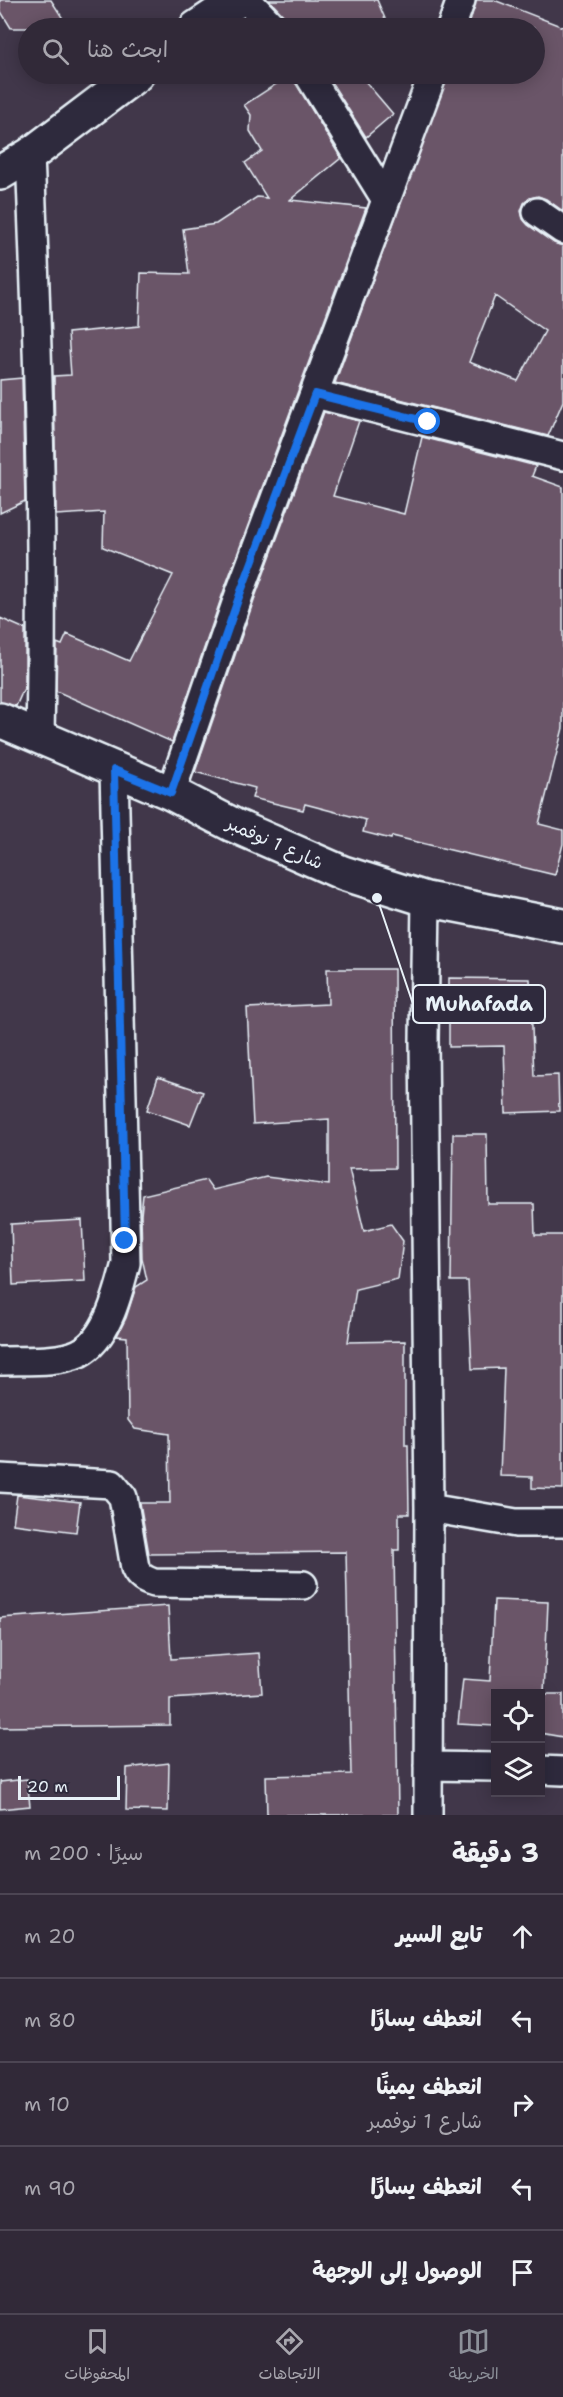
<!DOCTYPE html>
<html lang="ar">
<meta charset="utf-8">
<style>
:root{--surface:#312938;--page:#393140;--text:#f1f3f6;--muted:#a8a6ae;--line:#4c4553;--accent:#8c9099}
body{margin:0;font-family:"Shantell Sans","Playpen Sans Arabic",sans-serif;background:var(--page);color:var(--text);direction:rtl}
.controls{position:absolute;right:18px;bottom:18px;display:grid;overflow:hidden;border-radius:0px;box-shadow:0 3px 15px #0003}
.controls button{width:54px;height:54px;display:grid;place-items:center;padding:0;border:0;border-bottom:2px solid var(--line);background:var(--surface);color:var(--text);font:30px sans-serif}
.scale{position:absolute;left:18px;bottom:15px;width:102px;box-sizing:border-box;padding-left:6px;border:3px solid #e8f1f8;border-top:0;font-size:16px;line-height:21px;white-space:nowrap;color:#e8f1f8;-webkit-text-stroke:4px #2f2a3d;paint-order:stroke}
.stop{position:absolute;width:18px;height:18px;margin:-14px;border:4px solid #1a73e8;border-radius:50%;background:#fff}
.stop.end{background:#1a73e8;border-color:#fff;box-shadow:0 2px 6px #0008}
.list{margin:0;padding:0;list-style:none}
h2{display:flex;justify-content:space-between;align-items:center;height:78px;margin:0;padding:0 24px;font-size:26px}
h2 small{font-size:20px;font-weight:400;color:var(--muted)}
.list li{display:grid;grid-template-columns:39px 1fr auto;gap:18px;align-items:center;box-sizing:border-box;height:84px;padding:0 24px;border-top:2px solid var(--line)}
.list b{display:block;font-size:22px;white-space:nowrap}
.list p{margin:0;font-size:20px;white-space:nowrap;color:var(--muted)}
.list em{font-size:20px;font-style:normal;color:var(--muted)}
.icon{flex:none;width:33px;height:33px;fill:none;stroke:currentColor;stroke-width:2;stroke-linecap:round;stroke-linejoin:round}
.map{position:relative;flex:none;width:563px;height:1815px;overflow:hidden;direction:ltr}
.search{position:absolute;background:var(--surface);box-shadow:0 3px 15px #0003;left:18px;right:18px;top:18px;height:66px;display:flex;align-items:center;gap:15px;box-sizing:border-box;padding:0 21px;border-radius:33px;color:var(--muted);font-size:22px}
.sheet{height:498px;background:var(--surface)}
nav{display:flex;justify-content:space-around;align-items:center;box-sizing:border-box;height:84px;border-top:2px solid var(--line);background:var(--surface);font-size:16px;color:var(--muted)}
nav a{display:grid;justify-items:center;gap:3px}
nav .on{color:var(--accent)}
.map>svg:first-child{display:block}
.building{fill:#6b5468;stroke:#e8f1f8;stroke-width:1.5;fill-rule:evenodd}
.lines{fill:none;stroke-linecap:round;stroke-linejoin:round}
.street-casing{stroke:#e8f1f8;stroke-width:32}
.secondary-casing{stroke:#e8f1f8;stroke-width:38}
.primary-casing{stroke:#e8f1f8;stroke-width:38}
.street{stroke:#2f2a3d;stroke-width:27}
.secondary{stroke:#2f2a3d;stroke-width:33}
.primary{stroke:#2f2a3d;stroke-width:33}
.route{stroke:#1a73e8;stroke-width:8}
.labels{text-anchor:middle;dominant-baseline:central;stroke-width:5;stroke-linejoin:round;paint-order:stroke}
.street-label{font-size:18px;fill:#e8f1f8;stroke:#2f2a3d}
.leader{fill:none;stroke:#e8f1f8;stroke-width:2}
.callout-dot{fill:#e8f1f8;stroke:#2f2a3d;stroke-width:2}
.callout{fill:#2f2a3d;stroke:#e8f1f8;stroke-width:2}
.callout-label{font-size:20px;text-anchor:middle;font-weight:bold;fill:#e8f1f8}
</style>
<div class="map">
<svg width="563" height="1815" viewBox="0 0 563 1815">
<rect width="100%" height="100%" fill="#41374a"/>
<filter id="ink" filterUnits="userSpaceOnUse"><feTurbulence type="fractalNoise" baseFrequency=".0167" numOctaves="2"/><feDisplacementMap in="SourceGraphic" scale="12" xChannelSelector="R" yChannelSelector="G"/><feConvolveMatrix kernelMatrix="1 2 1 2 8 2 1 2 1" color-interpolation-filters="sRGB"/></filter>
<g filter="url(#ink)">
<!-- building -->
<path class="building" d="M0 0H51L69 28H11L0 10Z
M269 0H377L389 28H289L286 18Z
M476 0H494L563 27V211L546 199 538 196 530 198 524 203 521 211 523 219 528 225 554 243 563 246V401L548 436 335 383 448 74H534V28H468ZM495 296 545 331 518 381 469 362Z
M285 74H292L295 82 341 158 290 200 366 208 224 590 172 742 56 691 57 643 62 645 67 634 129 661 173 575 103 547 104 512 56 515 54 376 71 375 68 333 139 326 141 273 189 274 183 229 216 224 257 197 267 198 245 163 262 151 250 131 251 115 244 105 287 77Z
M326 74H359L393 114 366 137Z
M22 378 25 501 0 513V380Z
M324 412 359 421 333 496 404 514 422 437 536 466 532 476 563 487V728L539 824 563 830V844L555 875 392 836 391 839 363 832 366 820 305 804 303 810 252 798 255 788 195 772 254 600Z
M0 618 25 629V686L16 706 0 702Z
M327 969H394L395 1168 349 1169 364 1231 391 1224 403 1241 398 1279 356 1289 348 1342 405 1341V1445H408L409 1514H399V1550H394L398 1815H267L266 1776 351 1774 346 1552 149 1554 140 1503H170L169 1434 135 1429 128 1420 127 1337 117 1336 126 1318 136 1287 147 1280 142 1258 141 1215 143 1195 206 1180 213 1190 266 1177 329 1185V1119L253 1124 247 1008 328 1004Z
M449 978 530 979 534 1076 558 1075 559 1111 506 1113 504 1046 449 1047Z
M158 1077 203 1092 190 1125 147 1110Z
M453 1134H487L488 1204H534L535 1235H563V1489L532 1488V1477L500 1476 504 1368 472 1369 468 1281H451Z
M82 1220 85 1281 13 1285 11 1224Z
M17 1495 80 1502 76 1532 13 1524Z
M494 1600 548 1602 544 1694H563V1737L540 1733V1694H495V1726L458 1724 463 1679 490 1681Z
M168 1606 171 1659 259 1653 262 1693 170 1699V1725L0 1727V1618Z
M169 1763 168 1811 126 1810 127 1768Z
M27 1779 30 1806 0 1809V1782Z"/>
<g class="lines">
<defs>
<path id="street" d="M247 0 274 28
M451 28 461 0
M308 74 386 200
M30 155C38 349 44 542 40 736
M537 212 563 230
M315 394 563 456
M171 793 239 595 433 74
M426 899 424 1040 429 1508 428 1815
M0 1361C25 1360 57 1363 79 1353 108 1339 119 1290 126 1263L114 770
M0 1478 112 1484 123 1497 135 1568C139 1577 145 1580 154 1583L303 1585
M429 1508 516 1523H563
M428 1766 496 1767
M540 1770 563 1771"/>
<path id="secondary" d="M0 720 171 793 233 825 343 873 426 899 563 926"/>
<path id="primary" d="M196 28 238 0
M0 173 30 155 137 74"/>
</defs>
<!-- street casing -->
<use href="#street" class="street-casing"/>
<!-- secondary casing -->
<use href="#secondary" class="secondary-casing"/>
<!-- primary casing -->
<use href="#primary" class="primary-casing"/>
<!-- street -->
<use href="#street" class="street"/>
<!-- secondary -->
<use href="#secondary" class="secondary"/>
<!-- primary -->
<use href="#primary" class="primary"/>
</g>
</g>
<g class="lines" filter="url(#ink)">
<!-- route -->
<path class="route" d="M125 1241 114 770 171 793 240 594 315 394 428 422"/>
</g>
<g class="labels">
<!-- street labels -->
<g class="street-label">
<text transform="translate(275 843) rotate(24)">شارع 1 نوفمبر</text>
</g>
</g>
<!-- callouts -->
<path class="leader" d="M377 898L413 1004"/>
<circle class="callout-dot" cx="377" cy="898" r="6"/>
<rect class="callout" x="413" y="985" width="132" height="38" rx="6"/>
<g class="callout-label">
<text x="479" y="1011">Muhafada</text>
</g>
</svg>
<div class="controls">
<button><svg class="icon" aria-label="locate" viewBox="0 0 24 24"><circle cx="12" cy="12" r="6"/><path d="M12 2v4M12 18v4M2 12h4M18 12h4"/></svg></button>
<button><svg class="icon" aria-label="layers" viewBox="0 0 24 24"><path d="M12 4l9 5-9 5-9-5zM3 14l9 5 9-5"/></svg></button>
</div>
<div class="scale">20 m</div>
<div class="stop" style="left:428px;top:422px"></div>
<div class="stop end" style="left:125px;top:1241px"></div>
<div class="search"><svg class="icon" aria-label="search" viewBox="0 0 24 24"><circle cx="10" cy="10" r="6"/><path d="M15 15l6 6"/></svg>ابحث هنا</div>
</div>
<section class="sheet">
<h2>3 دقيقة<small>سيرًا · 200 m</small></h2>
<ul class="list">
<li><svg class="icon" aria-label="ahead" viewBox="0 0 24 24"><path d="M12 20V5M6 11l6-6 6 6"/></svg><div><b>تابع السير</b></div><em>20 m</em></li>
<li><svg class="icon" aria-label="left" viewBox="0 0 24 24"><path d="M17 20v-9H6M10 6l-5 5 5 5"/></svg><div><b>انعطف يسارًا</b></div><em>80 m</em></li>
<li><svg class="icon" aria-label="right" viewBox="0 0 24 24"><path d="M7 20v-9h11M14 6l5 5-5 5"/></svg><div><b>انعطف يمينًا</b><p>شارع 1 نوفمبر</p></div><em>10 m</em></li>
<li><svg class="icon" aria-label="left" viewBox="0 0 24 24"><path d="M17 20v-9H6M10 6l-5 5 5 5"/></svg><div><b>انعطف يسارًا</b></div><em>90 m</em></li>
<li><svg class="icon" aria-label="arrive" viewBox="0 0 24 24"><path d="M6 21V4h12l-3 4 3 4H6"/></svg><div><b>الوصول إلى الوجهة</b></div></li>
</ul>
</section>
<nav>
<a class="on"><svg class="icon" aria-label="map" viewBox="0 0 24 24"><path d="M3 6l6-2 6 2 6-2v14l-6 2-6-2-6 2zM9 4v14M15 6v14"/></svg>الخريطة</a>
<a><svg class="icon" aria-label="directions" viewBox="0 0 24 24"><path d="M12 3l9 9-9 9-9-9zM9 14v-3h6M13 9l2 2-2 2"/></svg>الاتجاهات</a>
<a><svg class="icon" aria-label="saved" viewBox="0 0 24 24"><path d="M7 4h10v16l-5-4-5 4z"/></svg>المحفوظات</a>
</nav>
